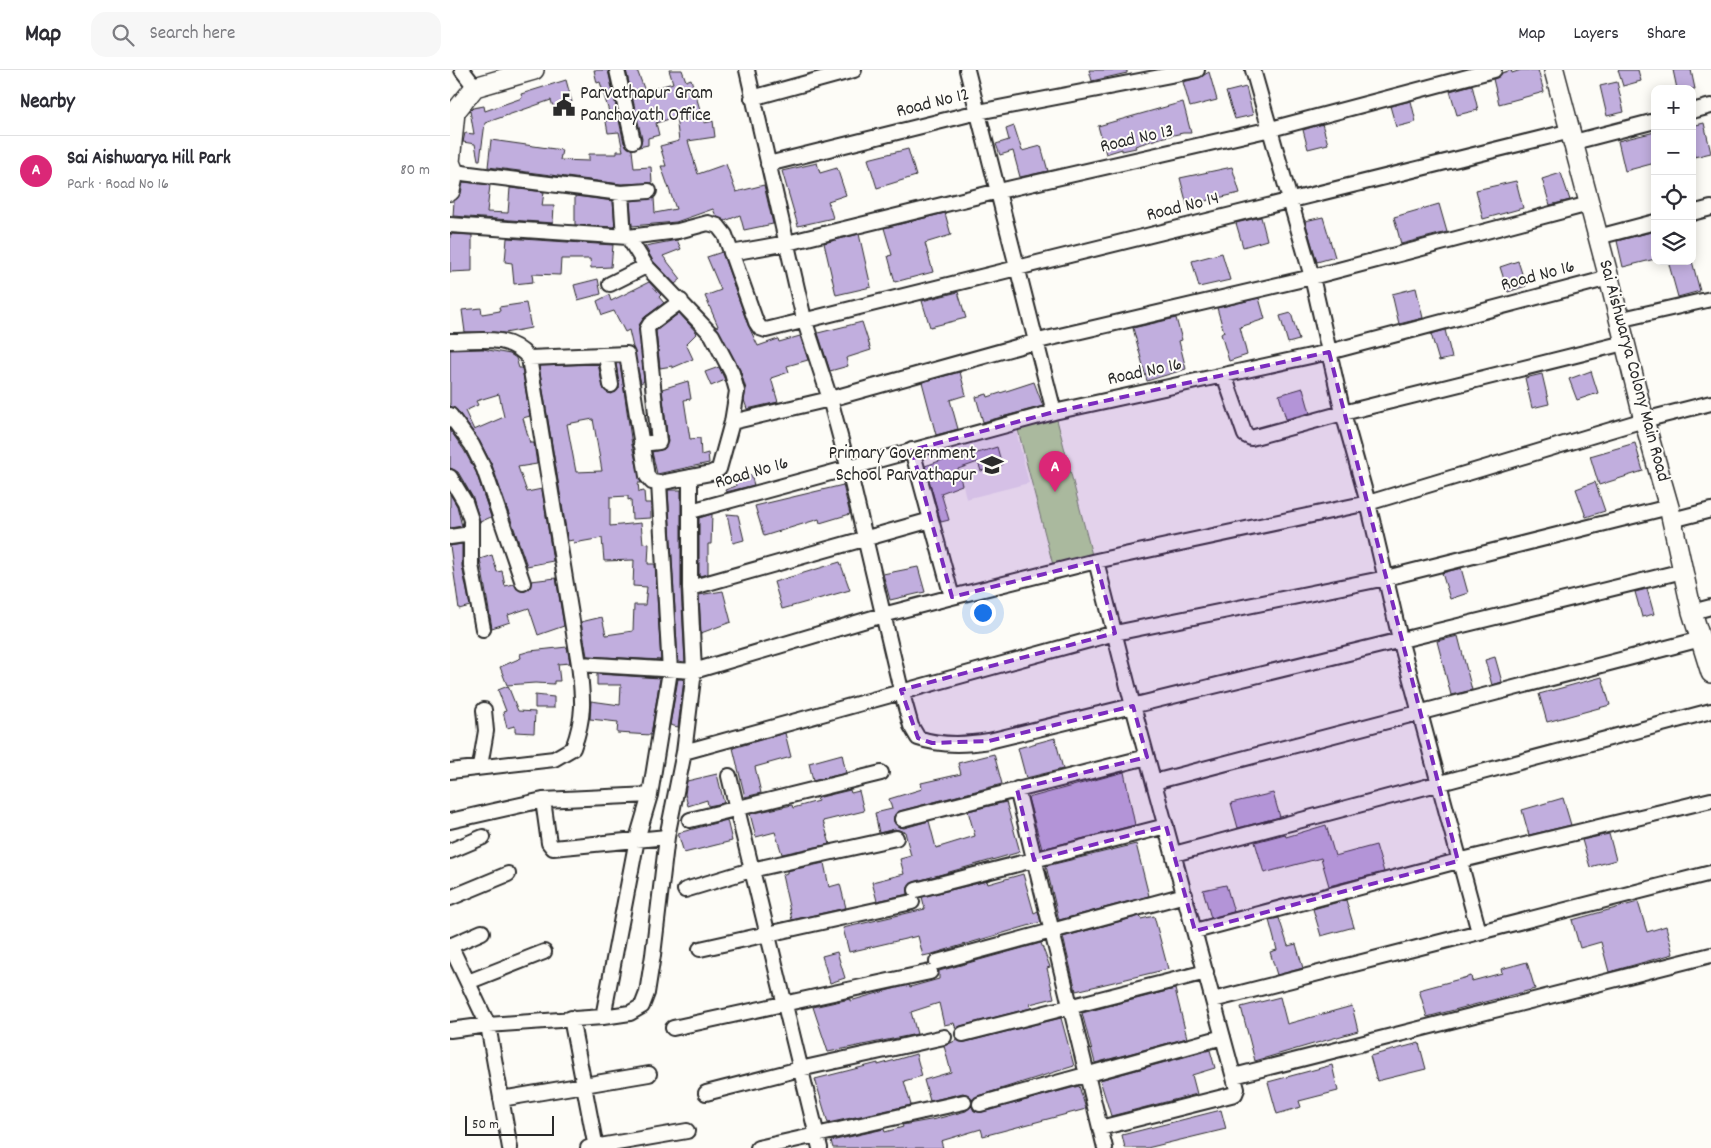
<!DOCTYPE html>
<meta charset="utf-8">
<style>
:root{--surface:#fff;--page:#f7f7f7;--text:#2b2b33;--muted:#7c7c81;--line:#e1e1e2;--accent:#db2777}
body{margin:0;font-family:Dekko,sans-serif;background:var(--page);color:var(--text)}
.controls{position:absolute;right:15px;top:15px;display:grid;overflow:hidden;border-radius:10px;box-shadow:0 2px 12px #0003}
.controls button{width:45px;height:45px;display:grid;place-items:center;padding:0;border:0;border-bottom:1px solid var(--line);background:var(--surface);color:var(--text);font:25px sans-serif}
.scale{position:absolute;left:15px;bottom:12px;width:89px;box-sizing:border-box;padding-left:5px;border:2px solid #2b2b2b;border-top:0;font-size:14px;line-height:18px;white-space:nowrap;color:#2b2b2b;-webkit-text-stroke:4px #fdfcf7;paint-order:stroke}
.you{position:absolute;left:532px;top:542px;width:18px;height:18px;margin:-12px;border:4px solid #fff;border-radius:50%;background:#1a73e8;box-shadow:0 0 0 8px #1a73e833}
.badge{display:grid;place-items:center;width:32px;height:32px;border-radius:50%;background:var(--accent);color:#fff;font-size:16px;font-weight:700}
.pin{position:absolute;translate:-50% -41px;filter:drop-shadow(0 1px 2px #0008)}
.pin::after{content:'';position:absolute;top:26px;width:18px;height:15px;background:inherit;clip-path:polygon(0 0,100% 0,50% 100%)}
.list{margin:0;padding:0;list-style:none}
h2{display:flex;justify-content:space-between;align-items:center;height:65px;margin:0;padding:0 20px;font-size:21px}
h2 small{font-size:16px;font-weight:400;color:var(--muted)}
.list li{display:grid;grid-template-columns:32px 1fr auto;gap:15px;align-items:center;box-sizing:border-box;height:70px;padding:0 20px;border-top:1px solid var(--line)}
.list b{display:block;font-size:19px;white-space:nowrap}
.list p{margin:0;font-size:16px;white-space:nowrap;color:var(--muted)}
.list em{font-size:16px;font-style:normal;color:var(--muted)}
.icon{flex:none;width:28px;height:28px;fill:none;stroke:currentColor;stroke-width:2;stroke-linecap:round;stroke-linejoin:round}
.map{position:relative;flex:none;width:1261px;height:1078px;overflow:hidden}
header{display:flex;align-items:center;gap:30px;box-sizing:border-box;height:70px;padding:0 25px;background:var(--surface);border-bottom:1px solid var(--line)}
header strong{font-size:24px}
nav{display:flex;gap:28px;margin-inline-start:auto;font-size:18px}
.search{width:350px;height:45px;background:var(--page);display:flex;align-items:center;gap:12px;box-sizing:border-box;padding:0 18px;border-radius:15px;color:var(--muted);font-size:19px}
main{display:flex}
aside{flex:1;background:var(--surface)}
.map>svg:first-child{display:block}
.built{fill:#ebe5f0}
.green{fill:#b6dc97;stroke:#708461}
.building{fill:#c1aede;stroke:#2b2b2b;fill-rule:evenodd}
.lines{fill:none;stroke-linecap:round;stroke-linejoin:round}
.street-casing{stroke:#2b2b2b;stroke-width:18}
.secondary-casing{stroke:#2b2b2b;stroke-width:22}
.street{stroke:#fdfcf7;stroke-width:14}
.secondary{stroke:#fdfcf7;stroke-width:19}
.marked{fill:#7b2cbf;fill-opacity:0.2;stroke:#7b2cbf;stroke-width:4;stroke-dasharray:10 6;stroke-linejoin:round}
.labels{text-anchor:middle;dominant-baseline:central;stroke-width:4;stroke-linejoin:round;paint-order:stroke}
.poi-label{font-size:19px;fill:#2b2b2b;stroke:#fdfcf7;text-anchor:start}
.street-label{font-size:19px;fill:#2b2b2b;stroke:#fdfcf7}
</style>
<header>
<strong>Map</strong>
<div class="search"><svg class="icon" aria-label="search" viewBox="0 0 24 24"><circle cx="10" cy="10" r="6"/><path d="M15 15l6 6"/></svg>Search here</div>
<nav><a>Map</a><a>Layers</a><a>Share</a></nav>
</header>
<main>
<aside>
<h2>Nearby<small></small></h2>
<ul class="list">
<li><span class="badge">A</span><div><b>Sai Aishwarya Hill Park</b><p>Park · Road No 16</p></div><em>80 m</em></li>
</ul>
</aside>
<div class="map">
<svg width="1261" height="1078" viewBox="0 0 1261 1078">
<rect width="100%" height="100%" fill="#fdfcf7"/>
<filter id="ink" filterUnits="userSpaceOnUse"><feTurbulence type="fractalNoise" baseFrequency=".02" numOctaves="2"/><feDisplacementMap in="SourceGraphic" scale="10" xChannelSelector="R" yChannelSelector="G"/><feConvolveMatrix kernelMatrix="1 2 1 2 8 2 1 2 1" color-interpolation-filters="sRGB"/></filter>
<g filter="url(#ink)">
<!-- built -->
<path class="built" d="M566 361 579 413 516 429 505 377Z"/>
<!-- green -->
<path class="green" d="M606 346 643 489 604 499 567 356Z"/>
<!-- building -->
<path class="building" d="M144 0H158L174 73 182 80 184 98 201 97 202 113 171 114 38 97 41 70 112 80 110 90 139 91V84H167V81H173L169 62 158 63 155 46 160 45 150 12 147 13Z
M176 0H187L195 21 223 13 219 0H232L236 11 241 9 254 53 263 51 265 67 238 71 248 104 276 94 286 122 314 115 323 154 294 160 290 145 275 151 266 146 263 139 226 152 182 156 180 131 204 128 205 143 226 139 211 96H216L210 76 229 71 226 47 206 53 209 65 198 68V75L189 77 192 69Z
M639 0H677V3L642 11Z
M1061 0 1062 3 1071 0H1088L1094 22 1049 34 1043 9 1052 3Z
M1168 0H1188L1191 11 1173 16Z
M1223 0H1241L1245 19H1227Z
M759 2 767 30 740 37 733 12 749 8Z
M116 10 122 32 103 37 101 30 35 53 30 90H28L25 74 13 72 15 63 24 64 20 41 23 38 34 36 35 41 72 28 71 24Z
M1167 12 1174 42 1157 46 1150 16Z
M1022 15 1028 40 1007 45 1000 21Z
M796 17 803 45 785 49 776 22Z
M961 31 966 52 946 57 940 36Z
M733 32 741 63H733L714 67 685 76 686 78 672 81V79L656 84 648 56Z
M1254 53 1261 83 1244 87 1242 56Z
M872 54 878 74 858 79 853 60Z
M564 56 572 81 591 76 598 101 570 107 563 81 550 85 546 74 559 70 556 59Z
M1205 62V93L1175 101 1168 71Z
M458 79 466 106 427 118 418 89Z
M367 93 370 103 387 98 396 125 378 131 383 148 348 156 332 101Z
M782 97 790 123 737 135 730 108Z
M1111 103 1120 130 1100 135 1092 109Z
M1066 111 1073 138 1033 149 1026 120Z
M13 112 40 115 37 142 58 143 60 118 94 122 92 136H104L103 153 3 146 4 131 11 124Z
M125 126 163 131 165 157 125 155Z
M989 134 997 162 951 174 944 147Z
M495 143 501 165 475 173 483 202 445 212 438 186 442 185 434 158Z
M811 147 817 170 793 177 786 153Z
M873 147 885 187 867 192 855 151Z
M1205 161V189L1173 197 1167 171Z
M0 164 22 165V201L0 202Z
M409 164 421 217 386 225 374 173Z
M57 168 163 175 161 197 141 198 140 189H111L110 205 82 204 83 212 64 214 62 193 55 192Z
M227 170 231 179 213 186 231 209 225 214 203 191 195 176Z
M272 182 298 255 308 276 328 269 329 272 350 266 358 290 337 296 339 302 321 308 328 332 297 339 294 330 296 319 290 300 266 257 268 256 255 226 271 220 257 187Z
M772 183 780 210 749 217 742 191Z
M1068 191 1076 216 1058 222 1050 197Z
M1218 191H1242L1250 221 1228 227Z
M148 209 151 224 128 230 124 215Z
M199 212 211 225 209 227 214 233 195 247 189 255 194 311 191 313 179 260 175 262 164 241 152 245 147 231 159 225 161 231Z
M966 218 973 248 949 254 942 224Z
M508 222 516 248 480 257 472 231Z
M809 228 815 249 790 257 797 285 779 291 771 264 774 262 767 238Z
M76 233 81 258 55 263 15 262 12 240 31 238 32 244 50 241 49 237Z
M229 243 247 263 236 274 243 289 222 298V296L210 298 206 261Z
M841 243 849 270 838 273 830 246Z
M726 248 732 270 729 271 736 299 697 311 683 258Z
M412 252 421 280 396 288 398 296 380 301 368 263Z
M995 260 1002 288 989 291 981 264Z
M33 279 60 284 66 288 69 298H72L80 346 73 348 80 373H84L87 394 68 397 77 422 92 419 103 491 77 496 42 395 29 370 7 340 0 336V280ZM49 324 54 347 24 360 15 341 28 335 26 331Z
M166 293H170L182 375 191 413H188L189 422 194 421 195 433H201V448L182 449 181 429 178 430V426L160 427V456L191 453 193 473 199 474 198 494H205L211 590 137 586 131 552 152 547 156 565 183 561 184 535H195L197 517 183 516 184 490 154 491 152 468 124 473 123 470 118 471 89 296 148 294 153 317 158 323 162 324 169 318ZM143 349 152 401 126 402 117 354Z
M269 297 275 310 261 316 255 302Z
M1141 301 1148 323 1127 330 1119 309Z
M510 302 516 325 500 330 508 359 486 365 472 312Z
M1092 304 1099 334 1082 338 1075 308Z
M238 311 241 329 234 330 240 369 250 368 251 385 258 383 259 393 207 404 202 382 214 379 218 372 212 319Z
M584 312 593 336 533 352 526 327 537 324 538 327Z
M853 318 860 343 836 349 829 325Z
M0 360 14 380 26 402 41 447 30 452 23 428 8 402 0 398Z
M1185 373 1193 401 1149 415 1140 386Z
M547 377 552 395 531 401 528 392 508 399 512 415 491 423 499 450 491 452 475 396 504 386 505 390Z
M301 405 304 415 276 422 275 420 286 416 284 409Z
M1145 412 1155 441 1136 447 1126 419Z
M393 415 400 444 370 453 369 449 314 466 305 436Z
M218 420H231V518L235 592 228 591Z
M0 424 7 436 12 456 0 458Z
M262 444 261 474H258V504L249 506V448Z
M277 444 288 445 294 470 283 473Z
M12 474V496L20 536 9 539 0 476Z
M42 485 47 502 52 501 55 516 64 514 71 521 79 519 81 511 106 508 114 556 88 565 79 538 58 545 60 552 42 558 30 489Z
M390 492 400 520 332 539 324 512Z
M468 497 475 522 440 530 433 504Z
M1011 498 1018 523 1000 529 992 503Z
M1197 519 1204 544 1192 547 1185 522Z
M273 521 281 552 251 563 249 525Z
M1008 566 1022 620 1001 625 987 571Z
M117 577 120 593 108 594 110 611H104V614L85 613 57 615 50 597 71 588 70 584 80 581Z
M1045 587 1052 612 1042 615 1035 590Z
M147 604 210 608 201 665 167 663 168 652 140 649 141 631 170 635 171 615H147Z
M1152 607 1160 635 1097 652 1089 624Z
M228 609H234L228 657 220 655Z
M58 616 68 641 85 642 84 663 65 662V656L57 658 53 642 56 641 48 620Z
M85 625 104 627V638H85Z
M335 663 341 687 305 697 311 723 295 727 283 678Z
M605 668 613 699 576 708 568 678Z
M392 684 396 703 363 711 359 693Z
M544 684 552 714 450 741 444 746V752L449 757 454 758 479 751 486 778 525 766 518 741 556 732 570 782 464 812 458 817V824L427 831 422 812 454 804 450 789 461 786 455 762 445 759 429 763 425 743 442 739 439 729 472 719 471 713 511 704 508 693Z
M674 702 685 755 592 779 578 728Z
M267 704 274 733 258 736 257 730 238 736 235 724 237 711Z
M400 720 401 723 409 721 414 741 373 751 380 774 332 784 325 762 306 767 300 744 342 735 343 738 368 731 367 728Z
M823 723 830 747 788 758 781 733Z
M1113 728 1121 755 1079 765 1072 740Z
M277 750 282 771 234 783 228 763Z
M876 755 885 786 926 775 934 802 879 816 871 788 814 803 805 772 835 764 836 767Z
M1159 764 1166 790 1140 797 1132 770Z
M686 774 699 826 609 850 596 796Z
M374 793 379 817 390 814 396 838 342 850 332 805 337 803V801Z
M573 804 584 843 588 841 591 852 482 884 473 886 468 866 399 882 393 858 475 839 472 827 537 811 538 814Z
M776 815 784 842 761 848 753 820Z
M896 830 904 857 871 866 863 839Z
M1188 832 1197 862 1216 856 1223 884 1159 902 1151 872 1130 878 1122 850Z
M690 846 691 849 704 846 718 899 626 921 613 867Z
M829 848 838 876 846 874 853 898 827 905 820 882 827 880 819 850Z
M591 873 600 897 597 898 604 928 580 934 581 938 511 956 506 959 504 953 494 955 489 933 461 942 467 964 378 982 363 937 400 929V931L435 921 459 915 460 917 489 909V901Z
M387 882 395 908 380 913 372 886Z
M1077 892 1085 919 977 947 969 920 1021 906 1022 911 1052 903 1051 899Z
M725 919 737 968 645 993 632 943Z
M830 927 837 954 902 936 908 961 805 991 791 937Z
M611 948 624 996 528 1026 522 1030 520 1026 513 1023 480 1031 474 1010 501 1002 494 976 507 970 515 972Z
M969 973 976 999 927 1011 920 986Z
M760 980 765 998 742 1005 747 1024 661 1046 650 1010Z
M466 984 472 1006 454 1011 461 1035 378 1053 365 1009 428 993V995Z
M882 995 888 1021 849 1031 851 1037 827 1044 818 1012Z
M629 1016 636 1039 533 1066 531 1059 491 1071 493 1078H383L381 1071 434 1059 435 1062 453 1057 452 1055 486 1049 516 1041 522 1036 524 1041 532 1042Z
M771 1040 776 1059 697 1078H675L672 1065Z"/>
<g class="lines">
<defs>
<path id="street" d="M12 0 25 17
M167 0 183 71
M297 0 354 249 380 329 398 396 451 620 461 656 468 668C491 676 515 675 539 671L1233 501
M517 0 604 342
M803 0 862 207 893 343 918 433 950 569 1029 862
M302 28 404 0
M1242 41 1261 36
M1124 72 1205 51
M318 94 528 42 747 0
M4 102 171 123 199 121
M171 123 174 167
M1242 143 1261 138
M0 155 178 167 228 161 258 153 268 156 275 165 306 252 310 258 316 260 1121 61
M178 167 196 196 262 265 282 303 287 321 282 352 269 399 261 403 209 413
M1148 167 1205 152
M281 183 337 173 549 121 821 59 1044 0
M160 214 196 196
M1168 250 1261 229
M0 271C30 271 58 263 79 288L177 284 197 406 202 412 209 413 220 601 200 725 187 769 153 947
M156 286 161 315
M774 305 795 365 801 368 893 343 1174 273
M0 345 22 375 34 399 73 513
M282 352 380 329 588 271 862 207 1139 134
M191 374 209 372 197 259 200 254 231 231
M462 380 502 527
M0 407 15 432 21 450V495L33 559
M241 441 604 342 879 282 1159 208
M1222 450 1261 440
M0 467 21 464
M646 491 683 636 787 1019 785 1024 650 1058
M240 518 481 450
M1242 542 1261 537
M129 594 244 601 433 545 502 527 646 491 918 433 1194 350 1261 333
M234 682 665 563 936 508 1219 437
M30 696 36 661 34 640
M0 701 104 689 123 678C135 646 133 628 129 594L79 288
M279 706 370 1078
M704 712 1251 569
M567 719 655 1078
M93 730 99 773 103 778 217 767
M452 749 697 687
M240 750 431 703
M0 751 93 730 200 725
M0 781 33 767
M724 784 1261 641
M235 820 301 800 446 768
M466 820 716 756
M0 828 58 804
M745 861 1008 791 1261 730
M0 875 38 955 60 1078
M0 876 32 862
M250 879 462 832
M487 892 735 825
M18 912 94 882
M763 930 1261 803
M121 948 146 1078
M223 958 480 902
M0 960 38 955 153 947 180 943 192 936 197 923 203 885 217 767 234 682 244 601 240 518V407
M513 964 756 902
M784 1006 1261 885
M256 1023 350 999 494 967
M51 1029 199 1004
M530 1034 773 967
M138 1078 237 1061
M308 1078 514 1032"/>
<path id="secondary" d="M1104 0 1159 208 1194 350 1219 437 1242 542 1261 603
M0 121 4 102 0 92 5 42 25 17 84 0"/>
</defs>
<!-- street casing -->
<use href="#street" class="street-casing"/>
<!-- secondary casing -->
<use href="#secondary" class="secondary-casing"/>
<!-- street -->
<use href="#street" class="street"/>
<!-- secondary -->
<use href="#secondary" class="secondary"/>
</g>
</g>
<!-- marked area -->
<path class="marked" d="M879 282 1008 791 745 861 716 756 584 790 567 719 697 687 683 636 539 671 482 673 468 668 451 620 665 563 646 491 502 527 462 380 604 342Z"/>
<!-- icons -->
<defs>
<symbol id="civic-bare" viewBox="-9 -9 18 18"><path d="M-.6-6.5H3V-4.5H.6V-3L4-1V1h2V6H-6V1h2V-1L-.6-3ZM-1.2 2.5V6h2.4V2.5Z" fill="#2b2b2b" stroke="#fdfcf7" stroke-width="2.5" paint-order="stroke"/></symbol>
<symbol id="school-bare" viewBox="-9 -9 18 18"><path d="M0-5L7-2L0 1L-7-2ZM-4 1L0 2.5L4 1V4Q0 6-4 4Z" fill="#2b2b2b" stroke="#fdfcf7" stroke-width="2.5" paint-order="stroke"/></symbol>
</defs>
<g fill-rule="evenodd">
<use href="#civic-bare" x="98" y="19" width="32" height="32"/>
<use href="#school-bare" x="526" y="379" width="32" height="32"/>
</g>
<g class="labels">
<!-- poi labels -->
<g class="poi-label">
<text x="130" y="24">Parvathapur Gram<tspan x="130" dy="22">Panchayath Office</tspan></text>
<text x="526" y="384" text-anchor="end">Primary Government<tspan x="526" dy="22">School Parvathapur</tspan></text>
</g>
<!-- street labels -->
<g class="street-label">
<text transform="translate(483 34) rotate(-14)">Road No 12</text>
<text transform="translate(687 70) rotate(-13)">Road No 13</text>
<text transform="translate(733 138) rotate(-14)">Road No 14</text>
<text transform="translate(1088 207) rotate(-15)">Road No 16</text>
<text transform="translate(1183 301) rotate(75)">Sai Aishwarya Colony Main Road</text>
<text transform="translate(695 303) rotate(-12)">Road No 16</text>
<text transform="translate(302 404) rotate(-16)">Road No 16</text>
</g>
</g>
</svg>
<div class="controls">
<button>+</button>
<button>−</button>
<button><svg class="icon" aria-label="locate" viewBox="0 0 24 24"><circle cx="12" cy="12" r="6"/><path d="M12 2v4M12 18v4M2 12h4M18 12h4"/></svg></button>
<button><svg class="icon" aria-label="layers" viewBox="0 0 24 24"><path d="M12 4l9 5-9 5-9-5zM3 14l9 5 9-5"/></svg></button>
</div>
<div class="scale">50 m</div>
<div class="you"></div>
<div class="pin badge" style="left:605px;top:422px">A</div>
</div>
</main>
